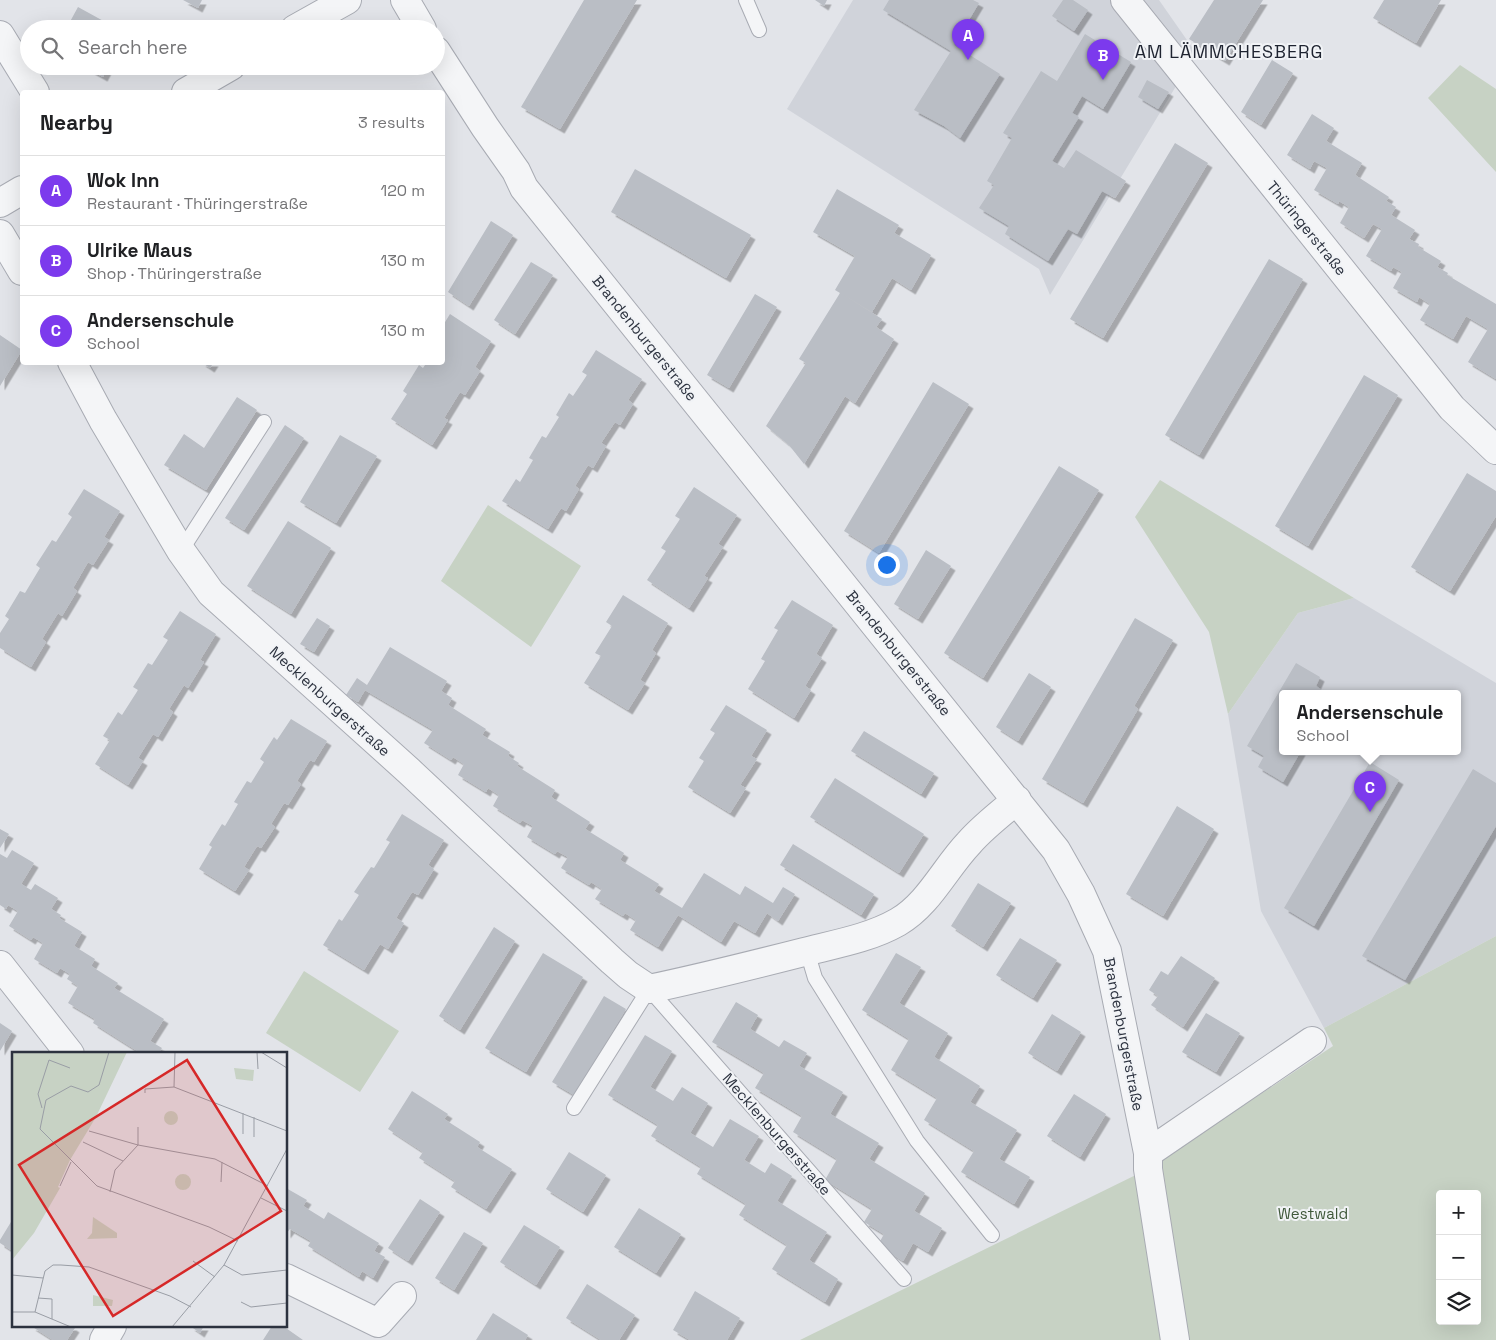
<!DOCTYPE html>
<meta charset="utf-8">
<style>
:root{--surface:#fff;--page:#f2f2f2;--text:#202124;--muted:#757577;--line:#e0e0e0;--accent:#7c3aed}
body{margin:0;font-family:"Space Grotesk",sans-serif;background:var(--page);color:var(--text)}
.controls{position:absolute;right:15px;bottom:15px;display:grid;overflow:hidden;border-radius:5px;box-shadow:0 5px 20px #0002}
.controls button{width:45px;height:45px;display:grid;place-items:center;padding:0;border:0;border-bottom:1px solid var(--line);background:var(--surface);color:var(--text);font:25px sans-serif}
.you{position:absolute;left:886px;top:564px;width:18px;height:18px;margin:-12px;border:4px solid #fff;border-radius:50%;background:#1a73e8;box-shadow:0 0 0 8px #1a73e833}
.badge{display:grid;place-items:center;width:32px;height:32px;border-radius:50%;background:var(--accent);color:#fff;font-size:16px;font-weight:700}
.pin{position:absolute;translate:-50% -41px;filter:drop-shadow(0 1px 2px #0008)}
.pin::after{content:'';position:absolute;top:26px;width:18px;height:15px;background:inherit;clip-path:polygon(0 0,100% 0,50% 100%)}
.popup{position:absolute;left:1279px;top:690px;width:182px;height:65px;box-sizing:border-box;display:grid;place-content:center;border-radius:5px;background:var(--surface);filter:drop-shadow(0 1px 4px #0005);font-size:16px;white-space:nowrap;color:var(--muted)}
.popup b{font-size:19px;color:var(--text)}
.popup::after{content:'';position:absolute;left:50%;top:100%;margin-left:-10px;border:10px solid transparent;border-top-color:var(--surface)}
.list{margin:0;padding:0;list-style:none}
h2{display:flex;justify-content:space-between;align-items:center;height:65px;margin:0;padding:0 20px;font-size:21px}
h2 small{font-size:16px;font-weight:400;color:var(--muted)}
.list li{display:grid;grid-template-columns:32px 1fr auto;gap:15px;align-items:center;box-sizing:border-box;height:70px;padding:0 20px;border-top:1px solid var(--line)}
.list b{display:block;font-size:19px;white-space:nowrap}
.list p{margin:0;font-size:16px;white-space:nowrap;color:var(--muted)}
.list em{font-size:16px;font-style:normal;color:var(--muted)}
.icon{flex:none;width:28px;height:28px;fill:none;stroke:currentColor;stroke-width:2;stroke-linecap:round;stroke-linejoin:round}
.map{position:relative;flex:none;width:1496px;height:1340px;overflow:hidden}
.search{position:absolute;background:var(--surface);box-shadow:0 5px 20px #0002;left:20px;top:20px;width:425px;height:55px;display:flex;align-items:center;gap:12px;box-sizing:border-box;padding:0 18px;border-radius:28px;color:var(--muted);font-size:19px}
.panel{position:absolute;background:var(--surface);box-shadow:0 5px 20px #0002;left:20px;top:90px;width:425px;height:275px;border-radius:5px}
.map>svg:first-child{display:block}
.built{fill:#d0d3da;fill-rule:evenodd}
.green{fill:#c7d2c4;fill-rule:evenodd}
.building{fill:#babec5;filter:url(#shadow)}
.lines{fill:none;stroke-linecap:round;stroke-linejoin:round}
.service-casing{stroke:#a8abb3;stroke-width:16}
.minor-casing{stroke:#a8abb3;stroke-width:30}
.tertiary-casing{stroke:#a8abb3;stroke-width:30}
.service{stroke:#f4f5f7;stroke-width:14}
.minor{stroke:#f4f5f7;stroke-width:28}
.tertiary{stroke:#f4f5f7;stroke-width:28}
.labels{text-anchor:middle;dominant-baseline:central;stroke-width:4;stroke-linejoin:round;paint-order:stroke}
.street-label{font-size:15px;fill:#2c323f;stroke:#f1f3f6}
.park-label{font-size:15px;fill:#40593b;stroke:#f1f3f6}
.quarter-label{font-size:18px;letter-spacing:1px;fill:#1e2330;stroke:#f1f3f6}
.inset-road{fill:none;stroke:#999da5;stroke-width:1}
.view{fill:#d62828;fill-opacity:0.15;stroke:#d62828;stroke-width:2.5}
.inset-edge{fill:none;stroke:#2c323f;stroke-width:2.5}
</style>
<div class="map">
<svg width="1496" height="1340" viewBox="0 0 1496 1340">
<defs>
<filter id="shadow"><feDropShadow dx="4.5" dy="4.5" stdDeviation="0" flood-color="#0004"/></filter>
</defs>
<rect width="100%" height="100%" fill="#e2e4e9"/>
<!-- built -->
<path class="built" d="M853 0H1159L1196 53 1050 295 1039 269 787 109Z
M1354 598 1496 683V936L1324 1028 1261 911 1228 714 1298 613ZM1282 693H1458V751H1282Z"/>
<!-- green -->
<path class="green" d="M1460 65 1496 89V172L1428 98Z
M1160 480 1354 598 1298 613 1228 714 1209 632 1135 517Z
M488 505 581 566 531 647 441 581Z
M1496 936V1340H800L1148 1169 1333 1046 1324 1028ZM1440 1194H1477V1321H1440Z
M304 971 399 1031 360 1092 266 1033Z"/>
<!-- building -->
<path class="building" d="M183 0H202L198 8Z
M584 0H637L560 129 521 107Z
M815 0H827L824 6Z
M889 0H973L979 3 954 45 1000 74 960 138 944 126 914 110 951 51 883 10Z
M1063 0H1073L1088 10 1074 31 1052 16Z
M1214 0H1263L1225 61 1189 39Z
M1384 0H1441L1416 43 1373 18Z
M78 7 118 29H66Z
M1085 34 1131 62 1103 109 1082 96 1072 113 1079 117 1052 161 1064 168 1076 150 1126 181 1115 198 1102 191 1077 234 1068 229 1048 261 1005 234 1009 226 979 208 994 185 987 181 1012 138 1003 133 1041 71 1057 81Z
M1272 60 1293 73 1261 125 1241 112Z
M83 66H109L103 77Z
M1147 80 1169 92 1158 109 1138 97Z
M1312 114 1334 128 1326 141 1362 163 1355 175 1389 197 1386 201 1396 207 1391 215 1415 230 1409 239 1419 244 1418 247 1441 261 1437 267 1448 273 1447 275 1496 304V379L1468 362 1488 329 1466 316 1453 339 1420 320 1430 304 1419 297 1417 302 1393 288 1402 272 1393 267 1391 271 1366 256 1382 229 1373 224 1364 238 1340 223 1349 207 1339 201 1338 204 1314 190 1327 168 1314 161 1310 169 1287 155Z
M1175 143 1208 163 1103 338 1070 319Z
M635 169 751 235 726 278 611 212Z
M837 189 899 225 894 233 931 255 911 290 892 278 872 312 842 294 882 319 876 327 894 339 855 403 845 396 804 464 789 445 766 426 806 363 799 359 840 293 835 290 855 256 813 232Z
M491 221 513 235 469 306 448 292Z
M1269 259 1303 279 1199 455 1165 435Z
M531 262 553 275 515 334 494 320Z
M755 294 777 307 729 388 707 375Z
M450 314 491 341 475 367 480 371 465 395 460 392 444 418 448 420 432 445 391 419 407 394 403 391 419 365 423 368 427 362H442V327Z
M0 335 22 350 0 386Z
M596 350 642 379 628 400 633 404 620 425 615 422 601 443 606 446 593 468 588 465 575 486 579 489 566 511 561 508 548 529 502 501 516 479 520 482 533 460 529 458 542 436 546 438 559 417 556 415 569 393 573 396 587 375 582 372Z
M201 362H214L210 368Z
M1364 375 1398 395 1308 546 1275 526Z
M933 382 969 404 879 553 844 531Z
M237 397 257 410 206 490 164 465 184 434 204 448Z
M285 425 304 438 244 530 225 518Z
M340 435 377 456 336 523 300 502Z
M1059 466 1099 490 983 678 944 653Z
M1467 473 1496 491V516L1450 591 1411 567Z
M694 487 737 515 718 544 723 547 704 576 708 578 689 608 647 580 666 551 661 548 680 519 675 516Z
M84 489 120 511 104 537 109 540 93 565 88 562 73 588 77 591 62 616 58 613 42 639 46 642 31 667 0 648V633L9 619 5 616 20 591 25 593 40 568 36 565 52 540 56 542 72 517 68 514Z
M288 521 331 548 291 614 247 586Z
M926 550 951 566 918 619 894 604Z
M623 595 668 623 652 650 656 653 640 680 645 683 628 710 584 683 601 656 595 653 612 626 606 622Z
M792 600 833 625 816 654 822 658 805 686 811 690 794 718 748 689 765 661 761 659 778 630 774 628Z
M180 611 216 634 200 660 204 662 188 688 184 685 169 709 173 712 158 737 153 734 138 758 143 761 128 785 95 764 110 740 103 736 118 712 122 715 138 690 133 687 148 663 152 665 168 640 163 637Z
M317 618 330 626 314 652 300 644Z
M1135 618 1173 640 1134 706 1138 709 1083 803 1042 779Z
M390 647 447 681 441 691 452 698 448 705 486 729 482 735 510 752 508 756 519 763 517 766 555 790 551 797 590 822 585 829 624 853 620 860 659 884 654 891 682 908 704 873 740 895 745 886 773 903 783 887 795 894 778 921 767 913 755 933 734 921 721 942 678 915 658 947 630 930 636 920 625 913 623 916 595 899 602 889 591 882 589 885 561 868 568 857 557 851 555 854 527 837 533 826 522 820 520 823 493 806 499 795 488 788 486 792 458 775 464 764 453 757 451 760 424 743 433 730 365 690 358 702 346 695 357 678 367 685Z
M1296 663 1320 677 1316 686 1326 693H1282V751H1301L1283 782 1258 767 1264 756 1247 746Z
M1029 673 1051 687 1018 741 996 727Z
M726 705 767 730 751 756 757 759 740 785 746 788 730 813 688 787 704 761 699 758 715 733 710 730Z
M291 719 327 741 314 762 310 760 297 781 301 784 288 805 284 803 271 824 275 827 261 848 257 846 244 867 249 870 235 891 199 869 212 847 209 845 222 824 225 826 238 804 234 802 247 781 251 783 264 762 260 759 274 737 277 740Z
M864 731 934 773 921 794 851 751Z
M1370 762 1399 780 1314 926 1284 908Z
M1473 769 1496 783V826L1405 980 1362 956Z
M835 778 924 834 899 873 810 817Z
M1177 806 1214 829 1163 916 1126 894Z
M402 814 444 840 428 865 434 869 418 895 412 892 396 918 404 923 388 949 380 944 364 970 323 945 339 919 342 921 359 895 354 892 371 867 374 868 390 842 386 840Z
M0 829 9 834 0 848Z
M793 844 874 894 861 915 780 865Z
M12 850 34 863 21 884 31 890 35 884 58 898 51 909 61 915 59 918 82 932 74 946 95 959 91 966 118 983 114 988 164 1019 150 1041 162 1048 159 1052 162 1054H142L93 1023 95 1019 68 1003 78 986 67 979 70 974 60 968 57 973 34 959 43 943 33 937 31 940 9 926 18 911 8 905 6 909 0 905V854L7 858Z
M978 883 1011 903 983 947 951 926Z
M494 927 515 941 460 1030 439 1016Z
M1020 938 1057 960 1033 998 996 975Z
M543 953 583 977 526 1072 485 1048Z
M896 953 921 967 899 1003 948 1033 934 1057 980 1086 970 1102 1017 1130 999 1159 1030 1177 1014 1204 961 1172 974 1151 924 1120 937 1098 891 1070 909 1039 862 1010Z
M1181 956 1215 978 1183 1027 1151 1005 1158 996 1149 990 1161 971 1168 975Z
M604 996 626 1009 574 1095 552 1082Z
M736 1002 758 1015 750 1029 779 1047 784 1040 807 1053 799 1066 843 1092 830 1114 879 1143 869 1159 925 1193 914 1211 942 1228 928 1252 913 1243 903 1261 878 1245 884 1234 864 1222 872 1209 825 1180 837 1159 793 1132 802 1116 755 1088 764 1073 712 1042Z
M1206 1013 1240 1033 1216 1072 1182 1052Z
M1052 1014 1081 1032 1057 1071 1028 1053Z
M0 1023 12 1031 0 1051Z
M645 1035 672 1051 650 1087 673 1101 682 1087 708 1103 690 1133 713 1147 730 1119 759 1136 744 1160 765 1173 771 1163 792 1176 777 1201 827 1232 809 1260 838 1279 825 1302 772 1269 787 1245 739 1215 746 1204 697 1174 701 1167 651 1136 658 1125 608 1095Z
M412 1091 448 1114 444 1119 480 1142 477 1147 512 1169 486 1209 451 1187 455 1181 419 1158 423 1152 388 1129Z
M1074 1094 1106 1114 1080 1157 1047 1136Z
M569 1152 606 1175 583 1212 546 1189Z
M286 1188 307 1200 303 1206 324 1219 328 1212 379 1243 374 1251 385 1257 373 1278 362 1271 359 1277 308 1246 311 1241 290 1229 286 1234Z
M420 1199 440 1212 408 1261 388 1248Z
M639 1208 681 1234 656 1273 614 1247Z
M14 1217V1252L0 1243V1240Z
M524 1225 560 1247 536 1285 500 1262Z
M464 1232 483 1243 454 1290 435 1278Z
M587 1284 635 1315 619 1340H601L566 1318Z
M695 1291 740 1318 727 1340H690L673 1330Z
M493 1313 528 1335 525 1340H476Z
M31 1326H72L75 1328 67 1340H53Z
M190 1326H204L200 1333Z
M272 1326H283L303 1340H263Z"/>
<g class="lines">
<defs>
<path id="service" d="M746 0 759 30
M181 551 264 422
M807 951 815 978 917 1141 992 1235
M574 1108 649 989 904 1279"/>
<path id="minor" d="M405 0 422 29
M1125 0 1452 408 1496 450
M0 35 35 92
M436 51 485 127 516 171 524 188 1056 850 1081 894 1107 951 1148 1153V1169L1175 1340
M0 234 22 271
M72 362 103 420 181 551 211 593 409 771 612 961 628 975 649 989C701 978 753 965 804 952 836 944 870 938 898 922 929 904 945 868 969 843 983 827 1000 814 1017 800
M0 965 70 1054
M1148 1153 1312 1041
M286 1278 378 1323 402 1296
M104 1340 112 1326"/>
<path id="tertiary" d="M295 29 347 0
M186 92 231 66
M0 203 22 190"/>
</defs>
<!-- service casing -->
<use href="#service" class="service-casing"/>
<!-- minor casing -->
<use href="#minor" class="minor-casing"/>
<!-- tertiary casing -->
<use href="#tertiary" class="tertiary-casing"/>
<!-- service -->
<use href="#service" class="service"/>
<!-- minor -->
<use href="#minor" class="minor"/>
<!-- tertiary -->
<use href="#tertiary" class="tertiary"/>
</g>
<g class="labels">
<!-- street labels -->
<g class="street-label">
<text transform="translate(1307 228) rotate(51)">Thüringerstraße</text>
<text transform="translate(645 338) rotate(51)">Brandenburgerstraße</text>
<text transform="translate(899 653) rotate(51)">Brandenburgerstraße</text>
<text transform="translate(330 701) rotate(42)">Mecklenburgerstraße</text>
<text transform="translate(1124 1034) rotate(79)">Brandenburgerstraße</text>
<text transform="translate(777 1134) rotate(49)">Mecklenburgerstraße</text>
</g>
<!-- park labels -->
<g class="park-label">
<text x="1313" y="1213">Westwald</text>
</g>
<!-- quarter labels -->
<g class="quarter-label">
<text x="1229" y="51">AM LÄMMCHESBERG</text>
</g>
</g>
<!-- overview -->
<g transform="translate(12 1052)">
<rect width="275" height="275" fill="#e2e4e9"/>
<path d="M0 0H115L84 65 58 108 46 135 48 136 22 181 0 208ZM222 16 242 18 241 29 224 27ZM152 66a7 7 0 1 1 14 0a7 7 0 1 1-14 0ZM163 130a8 8 0 1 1 16 0a8 8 0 1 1-16 0ZM81 165 105 181V186L75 187 80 181ZM81 243 101 248 100 254H81Z" fill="#c7d2c4"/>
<path class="inset-road" d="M97 0 87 33 76 40 59 34 34 48 28 77 85 134 197 175 226 189M245 0 246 17M249 0 275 16M162 35 163 0M133 41V37L162 35 275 79M30 56 26 42 37 8 58 16M231 61V82M77 79 126 93V75M242 85V65M71 90 111 109M209 130 210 110M48 134 59 110M98 140 103 118 126 93 203 107 256 134M249 146 275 159M181 209 203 225M212 213 230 223 275 218M0 223 31 226M26 246 40 247V267M229 250 239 255 275 251M0 260H23L59 275M23 260 33 219 41 213H49L77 215 158 244 179 255M160 275 212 213 275 97"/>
<path class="view" d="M175 8 269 159 101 264 7 113Z"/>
<rect width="275" height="275" class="inset-edge"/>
</g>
</svg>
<div class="controls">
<button>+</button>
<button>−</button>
<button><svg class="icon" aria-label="layers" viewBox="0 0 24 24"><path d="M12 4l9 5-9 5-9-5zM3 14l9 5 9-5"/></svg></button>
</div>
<div class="you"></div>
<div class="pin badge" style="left:968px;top:60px">A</div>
<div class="pin badge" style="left:1103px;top:80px">B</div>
<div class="pin badge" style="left:1370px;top:812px">C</div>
<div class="popup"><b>Andersenschule</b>School</div>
<div class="search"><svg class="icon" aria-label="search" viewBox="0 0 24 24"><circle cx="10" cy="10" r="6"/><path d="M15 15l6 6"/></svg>Search here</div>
<section class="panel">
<h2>Nearby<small>3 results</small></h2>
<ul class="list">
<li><span class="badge">A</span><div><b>Wok Inn</b><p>Restaurant · Thüringerstraße</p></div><em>120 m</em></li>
<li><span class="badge">B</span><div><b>Ulrike Maus</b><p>Shop · Thüringerstraße</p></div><em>130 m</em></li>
<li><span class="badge">C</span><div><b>Andersenschule</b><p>School</p></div><em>130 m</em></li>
</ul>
</section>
</div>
